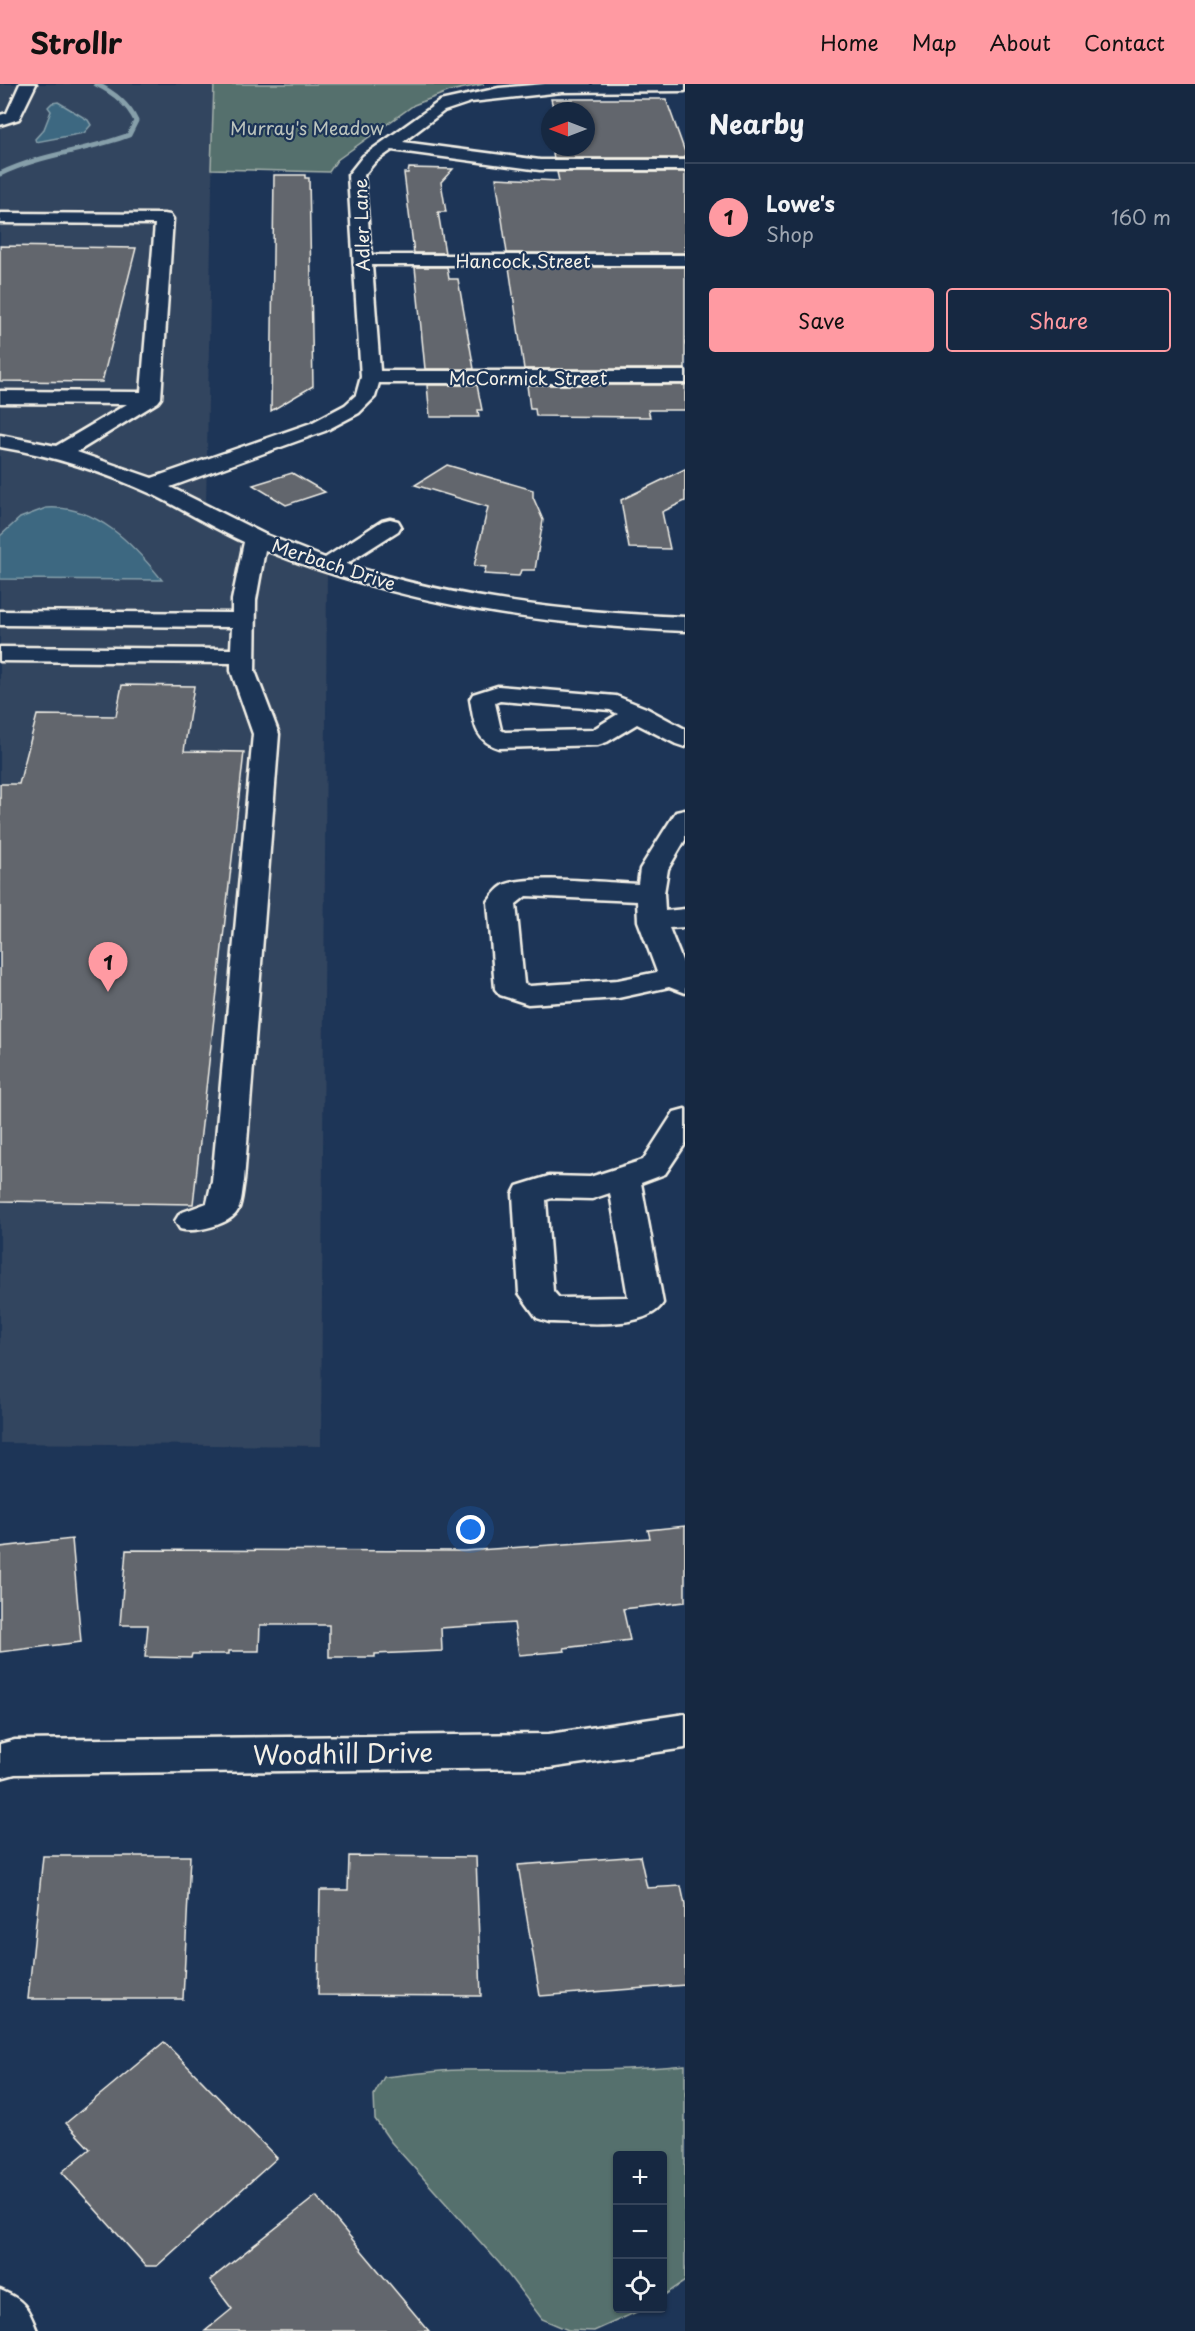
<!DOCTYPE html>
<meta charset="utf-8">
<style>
:root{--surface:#162841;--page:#1f3048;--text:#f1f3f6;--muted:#9ea6b1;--line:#35445a;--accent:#ff9aa2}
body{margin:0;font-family:"Playpen Sans",sans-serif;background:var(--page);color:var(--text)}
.controls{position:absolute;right:18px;bottom:18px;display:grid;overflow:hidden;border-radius:6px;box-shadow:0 2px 4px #0004}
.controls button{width:54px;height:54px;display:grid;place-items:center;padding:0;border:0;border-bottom:2px solid var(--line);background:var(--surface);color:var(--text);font:30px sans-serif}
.compass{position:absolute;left:541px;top:18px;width:54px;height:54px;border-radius:50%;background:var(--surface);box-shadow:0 2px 4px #0004;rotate:270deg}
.you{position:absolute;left:471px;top:1446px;width:21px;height:21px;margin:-15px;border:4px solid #fff;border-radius:50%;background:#1a73e8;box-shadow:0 0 0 9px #1a73e833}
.badge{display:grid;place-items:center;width:39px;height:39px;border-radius:50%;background:var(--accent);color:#111;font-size:20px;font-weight:700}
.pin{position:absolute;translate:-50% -50px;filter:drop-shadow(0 2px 3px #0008)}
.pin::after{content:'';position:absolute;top:32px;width:21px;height:18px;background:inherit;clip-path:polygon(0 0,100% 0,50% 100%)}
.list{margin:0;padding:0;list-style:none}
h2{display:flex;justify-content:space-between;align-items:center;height:78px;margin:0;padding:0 24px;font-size:26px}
h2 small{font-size:20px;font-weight:400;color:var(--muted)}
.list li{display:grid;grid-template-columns:39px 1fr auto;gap:18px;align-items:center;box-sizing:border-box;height:108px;padding:0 24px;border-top:2px solid var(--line)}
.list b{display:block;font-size:22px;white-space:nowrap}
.list p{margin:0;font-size:20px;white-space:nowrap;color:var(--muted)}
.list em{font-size:20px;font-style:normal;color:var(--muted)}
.actions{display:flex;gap:12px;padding:18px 24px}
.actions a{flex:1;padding:14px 0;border:2px solid var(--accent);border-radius:6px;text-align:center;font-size:21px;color:var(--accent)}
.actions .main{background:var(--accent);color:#111}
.icon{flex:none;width:33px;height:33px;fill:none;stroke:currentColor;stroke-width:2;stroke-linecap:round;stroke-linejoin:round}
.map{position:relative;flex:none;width:685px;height:2247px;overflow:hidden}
header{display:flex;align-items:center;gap:36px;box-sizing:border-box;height:84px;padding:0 30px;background:var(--accent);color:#111}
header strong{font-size:28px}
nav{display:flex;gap:33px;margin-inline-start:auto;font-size:21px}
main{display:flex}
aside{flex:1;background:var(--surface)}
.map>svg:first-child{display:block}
.built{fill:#32445e}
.green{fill:#546f6d;stroke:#a4b0aa;stroke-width:1.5}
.water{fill:#3c6881;stroke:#869faa;stroke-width:1.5}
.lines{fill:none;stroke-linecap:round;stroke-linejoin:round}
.stream{stroke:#869faa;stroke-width:5}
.building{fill:#62666d;stroke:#f4f1e8;stroke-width:1.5}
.minor-casing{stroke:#f4f1e8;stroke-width:5}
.minor{fill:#1d3557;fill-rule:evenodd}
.labels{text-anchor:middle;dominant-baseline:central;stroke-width:4.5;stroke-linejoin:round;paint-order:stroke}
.far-park-label{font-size:18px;fill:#bcc4bd;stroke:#1d3557}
.far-street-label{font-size:18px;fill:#f4f1e8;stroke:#1d3557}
.near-street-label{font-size:26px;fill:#f4f1e8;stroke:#1d3557}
</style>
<header>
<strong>Strollr</strong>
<nav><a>Home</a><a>Map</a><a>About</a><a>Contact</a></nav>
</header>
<main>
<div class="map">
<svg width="685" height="2247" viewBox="0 0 685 2247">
<rect width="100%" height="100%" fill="#1d3557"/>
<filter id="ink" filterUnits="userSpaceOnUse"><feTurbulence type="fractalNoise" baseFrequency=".0167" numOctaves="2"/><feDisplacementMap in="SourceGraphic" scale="12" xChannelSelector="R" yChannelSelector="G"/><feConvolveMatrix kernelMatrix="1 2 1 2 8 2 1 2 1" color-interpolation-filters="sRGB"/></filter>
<g filter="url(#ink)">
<!-- built -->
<path class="built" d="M0 0H214L206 423 0 352Z
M0 363 45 371 142 404 327 488 321 1362 0 1359Z"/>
<!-- green -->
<path class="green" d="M214 0H484L450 7 414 21 337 76 329 88 211 85Z
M685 1981V2197L663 2212 662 2072H618V2224L643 2225 594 2247 568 2246 542 2235 500 2180 391 2058 375 2035 374 2011 384 1993C410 1991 436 1986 461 1986 536 1985 610 1989 685 1981Z"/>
<!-- water -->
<path class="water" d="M58 18 88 36 91 41 84 49 36 58 35 55 44 45 51 27 48 23 52 19Z
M46 424C96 420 133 460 162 496L0 495V452L20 434Z"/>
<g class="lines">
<!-- stream -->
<path class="stream" d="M0 90C41 70 87 67 129 51L136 37C128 20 113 8 96 0"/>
</g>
<!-- building -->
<path class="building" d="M551 15H666L685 68V74H554L551 63H586V27H554Z
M409 84 453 85 441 98 446 128H438L445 169H414L404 89H408Z
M557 88H685V169H507L496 94 559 97Z
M274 91H305V94H309L313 302 271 327Z
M0 162 136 164 102 298 0 297Z
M415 183H447L449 195H458L474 285H425Z
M509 183H685V285H524Z
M427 301H477L482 326H478L479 333H430Z
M527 301H685V326H648L650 333 536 332 535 325H530Z
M447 381 533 406V413L543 436 535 486H521L519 492 484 490 486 483 474 482 488 423 415 401Z
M685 385V417L662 428 670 465 629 464 621 416Z
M292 389 325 408 286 421 253 401Z
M122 601 194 602 184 667 244 668 193 1120 0 1117V700H19L37 631 116 632Z
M685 1442V1518L623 1525 630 1556 564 1564 565 1567 519 1571 514 1539 441 1544 442 1567 375 1570V1573H329V1541H260L259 1567H229V1570H192L191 1574 145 1573 148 1541H120L126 1466 464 1467 650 1454 648 1446Z
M72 1455 81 1558 0 1568V1463Z
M43 1772H190L183 1915H28Z
M349 1772 476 1773 481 1912 318 1911 320 1806H348Z
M640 1772 647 1804 681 1802 685 1821V1901L540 1912 518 1781Z
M164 1958 277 2074 157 2182H146L62 2088 90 2065 66 2039Z
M316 2112 429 2247H205L232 2225 210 2196Z"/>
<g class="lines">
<defs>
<path id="minor" d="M20 0H36L19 35 0 41V31L7 29Z
M545 0H685V7L562 8 471 18 444 27 403 58 540 76H685V86H540L392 66 375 78 364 91 371 171H685V181H372L380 287H685V299H379L375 313 359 329 325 347 170 403 264 450 325 474 382 437 390 435 398 437 401 442 398 447 346 480C456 516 570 528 685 533V547C541 541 400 520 265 466L256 516 255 587 279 650 244 1097C242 1106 242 1118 238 1126 231 1141 194 1149 180 1145L175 1137 180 1129 207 1119 212 1097 253 650 231 587V579L0 577V563L231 565 232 543 0 541V527L232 529V516L244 458C213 444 184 426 154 411 104 388 54 372 0 363V351L56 362 127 320 0 319V307L141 308 155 140 0 139V129L164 130 170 131 173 135 161 314 158 318 77 368 152 394 311 339 345 321 356 311 361 293 348 91 363 72 440 17 499 4Z
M498 602 616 612 646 624 685 645V663L676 660 637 640 607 658 598 661 499 664C474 657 474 637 470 615L473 610ZM500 617 610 626 618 630 592 646 505 648 501 646 495 619Z
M685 726V756L668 785 664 809 665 827 685 825V843L669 844 685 884V909L669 903 618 914 528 920 500 911 495 905 488 818C492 812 497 805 504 801 526 790 609 799 638 800L640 785 672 734 676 728ZM526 812 637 817 638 837 657 888 618 896 530 902 524 900 516 820Z
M685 1025V1060L665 1090 641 1099 663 1219C646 1247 579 1238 549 1238L537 1234 519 1209 513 1110 517 1102 549 1092 590 1093 643 1076 674 1028ZM610 1109 628 1213 559 1214 553 1207 546 1116 552 1114 592 1115Z
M685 1630V1664L549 1684 15 1690 0 1694V1660L15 1656 549 1650Z
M0 2206C24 2216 28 2223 37 2247H0Z"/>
</defs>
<!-- minor casing -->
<use href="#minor" class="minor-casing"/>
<!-- minor -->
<use href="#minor" class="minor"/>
</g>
</g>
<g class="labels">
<!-- far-park labels -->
<g class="far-park-label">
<text x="307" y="43">Murray's Meadow</text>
</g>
<!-- far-street labels -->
<g class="far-street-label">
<text transform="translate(361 141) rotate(-92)">Adler Lane</text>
<text x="523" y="176">Hancock Street</text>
<text x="528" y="293">McCormick Street</text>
<text transform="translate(334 480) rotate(18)">Merbach Drive</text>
</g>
<!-- near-street labels -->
<g class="near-street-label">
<text transform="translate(343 1669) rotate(-1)">Woodhill Drive</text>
</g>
</g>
</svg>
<div class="controls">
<button>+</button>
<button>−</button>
<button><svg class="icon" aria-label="locate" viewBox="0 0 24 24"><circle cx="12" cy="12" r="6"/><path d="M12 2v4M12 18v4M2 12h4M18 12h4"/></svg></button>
</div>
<svg class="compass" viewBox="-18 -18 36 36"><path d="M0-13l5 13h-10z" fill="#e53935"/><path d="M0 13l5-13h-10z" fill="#9ea6b1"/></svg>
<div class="you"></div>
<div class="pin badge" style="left:108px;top:908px">1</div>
</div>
<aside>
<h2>Nearby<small></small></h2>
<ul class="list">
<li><span class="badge">1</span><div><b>Lowe's</b><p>Shop</p></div><em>160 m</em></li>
</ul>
<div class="actions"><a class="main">Save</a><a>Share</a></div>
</aside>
</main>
